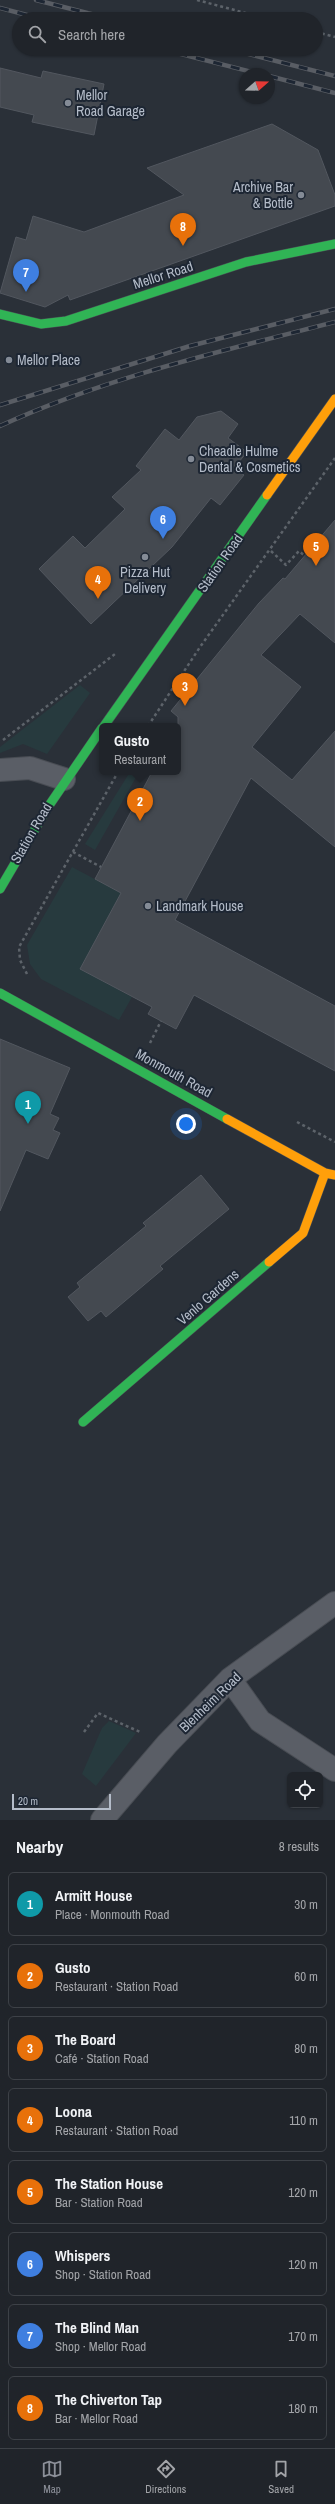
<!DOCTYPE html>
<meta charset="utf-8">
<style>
:root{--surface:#20242a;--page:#282c32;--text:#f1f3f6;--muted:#a2a4a8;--line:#3d4147;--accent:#8c9099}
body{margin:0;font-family:"Archivo Narrow",sans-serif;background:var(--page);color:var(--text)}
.controls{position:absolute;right:12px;bottom:12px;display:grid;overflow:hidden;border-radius:6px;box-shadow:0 1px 3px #0004}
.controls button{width:36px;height:36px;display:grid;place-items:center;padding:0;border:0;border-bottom:1px solid var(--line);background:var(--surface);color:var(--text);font:20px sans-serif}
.compass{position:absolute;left:239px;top:68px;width:36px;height:36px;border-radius:50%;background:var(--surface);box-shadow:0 1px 3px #0004;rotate:70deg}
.scale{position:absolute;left:12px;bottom:10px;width:99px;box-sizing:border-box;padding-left:4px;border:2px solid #b4bcc9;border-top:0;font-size:11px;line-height:14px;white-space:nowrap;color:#b4bcc9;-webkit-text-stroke:3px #1d2633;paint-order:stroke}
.you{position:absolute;left:186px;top:1124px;width:14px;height:14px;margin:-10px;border:3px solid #fff;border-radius:50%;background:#1a73e8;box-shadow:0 0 0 6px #1a73e833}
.badge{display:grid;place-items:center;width:26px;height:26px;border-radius:50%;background:var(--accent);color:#fff;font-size:13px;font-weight:700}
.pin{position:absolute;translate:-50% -33px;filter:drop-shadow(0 1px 2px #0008)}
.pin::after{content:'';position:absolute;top:21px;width:14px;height:12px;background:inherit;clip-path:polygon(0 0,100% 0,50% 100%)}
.popup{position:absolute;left:99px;top:723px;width:82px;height:52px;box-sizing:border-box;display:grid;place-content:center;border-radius:6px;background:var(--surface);filter:drop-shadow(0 1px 3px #0005);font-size:13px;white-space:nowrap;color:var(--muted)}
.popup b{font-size:15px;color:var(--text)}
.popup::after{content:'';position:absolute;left:50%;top:100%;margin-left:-8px;border:8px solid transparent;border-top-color:var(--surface)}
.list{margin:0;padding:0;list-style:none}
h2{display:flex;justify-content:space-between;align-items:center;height:52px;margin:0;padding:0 16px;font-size:17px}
h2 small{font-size:13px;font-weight:400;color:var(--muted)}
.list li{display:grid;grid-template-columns:26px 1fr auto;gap:12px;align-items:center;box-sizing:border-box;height:64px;margin:0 8px 8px;padding:0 8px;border:1px solid var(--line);border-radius:6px}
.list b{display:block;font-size:15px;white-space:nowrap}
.list p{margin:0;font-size:13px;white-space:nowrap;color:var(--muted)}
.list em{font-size:13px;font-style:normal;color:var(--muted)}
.icon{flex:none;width:22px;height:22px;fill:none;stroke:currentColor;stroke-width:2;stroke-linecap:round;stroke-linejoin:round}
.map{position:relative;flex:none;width:335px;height:1820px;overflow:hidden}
.search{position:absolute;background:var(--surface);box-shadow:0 1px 3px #0004;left:12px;right:12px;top:12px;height:44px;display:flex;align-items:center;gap:10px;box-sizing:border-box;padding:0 14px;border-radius:22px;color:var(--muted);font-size:15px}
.sheet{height:628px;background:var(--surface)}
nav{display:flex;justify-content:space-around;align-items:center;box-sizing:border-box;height:56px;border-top:1px solid var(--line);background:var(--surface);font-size:11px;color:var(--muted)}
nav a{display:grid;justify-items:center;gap:2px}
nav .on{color:var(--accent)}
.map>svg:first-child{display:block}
.green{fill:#273a3e}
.building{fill:#444950;stroke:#52575f}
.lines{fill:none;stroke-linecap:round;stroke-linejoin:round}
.street-casing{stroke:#484c53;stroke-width:24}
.fast-casing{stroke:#484c53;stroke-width:10}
.slow-casing{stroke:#484c53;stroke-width:10}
.path{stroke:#5d636a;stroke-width:2.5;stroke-dasharray:3 3;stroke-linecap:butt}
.street{stroke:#5a5e66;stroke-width:22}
.fast{stroke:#30b455;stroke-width:9}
.slow{stroke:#ff9f0a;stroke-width:9}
.rail-casing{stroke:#595d64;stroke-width:4.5}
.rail{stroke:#1d2633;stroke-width:3;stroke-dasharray:9;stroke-linecap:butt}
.poi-dot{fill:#848b96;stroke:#1d2633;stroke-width:1.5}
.labels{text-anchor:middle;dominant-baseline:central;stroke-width:4;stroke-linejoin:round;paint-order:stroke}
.poi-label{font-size:14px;fill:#b4bcc9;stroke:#1d2633;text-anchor:start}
.street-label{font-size:14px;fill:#b4bcc9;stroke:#1d2633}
</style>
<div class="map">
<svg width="335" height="1820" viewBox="0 0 335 1820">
<rect width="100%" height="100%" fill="#2a3038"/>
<!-- green -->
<path class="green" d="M80 685 90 693 47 754 23 744 0 753V747Z
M130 772H139L95 850 85 844Z
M72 867 121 893 80 969 132 997 119 1020 41 979 30 964 27 945Z
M109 1721 136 1733 96 1786 82 1774 102 1728Z"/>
<!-- building -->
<path class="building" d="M0 68 41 78 43 71 104 84 94 135 32 122 34 115 0 107Z
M272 124 318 150 335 195V206L70 300 68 295 45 307 0 293 16 237 26 240 33 216 84 232 184 195 147 168Z
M221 411 238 424 228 438 247 452 234 468 244 475 220 505 211 498 172 547 91 624 39 569 73 536 85 548 125 509 112 497 141 470 136 466 165 429 179 440 197 417Z
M335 520V643L300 614 261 655 301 687 252 747 292 780 335 731V847L251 778 175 920 335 1006V1071L194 995 176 1029 148 1014 152 1007 80 969 121 893 95 879 152 772H178V717L171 711 259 603 283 578 285 579Z
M0 1039 70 1068 50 1114 59 1118 53 1130 60 1133 48 1159 26 1150 0 1211Z
M201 1175 229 1209 160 1266 163 1269 106 1317 101 1311 88 1321 68 1297 80 1287 77 1283 146 1226 143 1223Z"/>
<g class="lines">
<defs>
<path id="street" d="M0 770 30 768 64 779
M230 1679 260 1721 335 1770
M102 1820 167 1744 230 1679 335 1603"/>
<path id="fast" d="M0 314 41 324 66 321 246 262 335 244
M104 726 267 495
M0 889 48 807 102 728
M0 993 227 1119
M83 1422 269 1262"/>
<path id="slow" d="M267 495 335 399
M227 1119 325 1173 335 1175
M269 1262 303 1233 325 1173"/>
</defs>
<!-- street casing -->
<use href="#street" class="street-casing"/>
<!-- fast casing -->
<use href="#fast" class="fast-casing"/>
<!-- slow casing -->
<use href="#slow" class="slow-casing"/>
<!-- path -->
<path class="path" d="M197 0 268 19
M316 32 335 37
M271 551 286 565 299 551 305 556
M148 726 200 647 335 458
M3 740 115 654
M73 852 101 867
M27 974 20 960 19 947 118 772
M150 1043 161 1021
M297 1122 335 1142
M84 1732 98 1713 140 1732"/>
<!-- street -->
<use href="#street" class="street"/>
<!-- fast -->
<use href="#fast" class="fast"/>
<!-- slow -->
<use href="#slow" class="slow"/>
<defs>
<path id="rail" d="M36 0 111 19
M0 8 42 19
M161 49 260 74
M229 49 335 76
M269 76 335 93
M0 405 190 346 335 309
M0 426C107 377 222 351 335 322"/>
</defs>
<!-- rail casing -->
<use href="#rail" class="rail-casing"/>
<!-- rail -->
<use href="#rail" class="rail"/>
</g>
<!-- markers -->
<g class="poi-dot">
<circle cx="68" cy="103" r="4"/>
<circle cx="301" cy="195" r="4"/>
<circle cx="9" cy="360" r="4"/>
<circle cx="191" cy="459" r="4"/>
<circle cx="145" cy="557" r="4"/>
<circle cx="148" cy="906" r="4"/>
</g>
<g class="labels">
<!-- poi labels -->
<g class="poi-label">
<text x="76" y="95">Mellor<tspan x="76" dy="16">Road Garage</tspan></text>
<text x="293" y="187" text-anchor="end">Archive Bar<tspan x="293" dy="16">&amp; Bottle</tspan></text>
<text x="17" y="360">Mellor Place</text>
<text x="199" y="451">Cheadle Hulme<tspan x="199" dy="16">Dental &amp; Cosmetics</tspan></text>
<text x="145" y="572" text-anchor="middle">Pizza Hut<tspan x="145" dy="16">Delivery</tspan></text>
<text x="156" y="906">Landmark House</text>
</g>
<!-- street labels -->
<g class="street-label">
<text transform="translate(163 275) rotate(-18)">Mellor Road</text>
<text transform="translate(220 563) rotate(-55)">Station Road</text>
<text transform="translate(31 833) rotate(-60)">Station Road</text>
<text transform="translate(174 1073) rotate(29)">Monmouth Road</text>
<text transform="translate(208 1297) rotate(-41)">Venlo Gardens</text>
<text transform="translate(210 1702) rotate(-44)">Blenheim Road</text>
</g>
</g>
</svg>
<div class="controls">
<button><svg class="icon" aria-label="locate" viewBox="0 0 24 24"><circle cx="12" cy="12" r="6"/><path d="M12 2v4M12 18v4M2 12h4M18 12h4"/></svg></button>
</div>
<svg class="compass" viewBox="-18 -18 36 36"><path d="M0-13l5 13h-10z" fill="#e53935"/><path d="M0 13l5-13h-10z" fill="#a2a4a8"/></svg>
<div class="scale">20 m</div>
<div class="you"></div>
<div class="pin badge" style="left:28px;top:1124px;background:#0f9aa8">1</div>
<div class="pin badge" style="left:140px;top:821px;background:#e8710a">2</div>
<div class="popup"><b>Gusto</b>Restaurant</div>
<div class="pin badge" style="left:185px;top:706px;background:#e8710a">3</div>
<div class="pin badge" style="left:98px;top:599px;background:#e8710a">4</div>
<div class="pin badge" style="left:316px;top:566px;background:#e8710a">5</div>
<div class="pin badge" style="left:163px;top:539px;background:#3f7fe0">6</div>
<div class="pin badge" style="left:26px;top:292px;background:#3f7fe0">7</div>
<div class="pin badge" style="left:183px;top:246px;background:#e8710a">8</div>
<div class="search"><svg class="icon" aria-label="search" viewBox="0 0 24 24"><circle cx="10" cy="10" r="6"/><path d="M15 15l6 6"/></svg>Search here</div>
</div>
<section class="sheet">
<h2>Nearby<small>8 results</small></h2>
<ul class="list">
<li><span class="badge" style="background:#0f9aa8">1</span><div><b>Armitt House</b><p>Place · Monmouth Road</p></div><em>30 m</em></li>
<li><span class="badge" style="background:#e8710a">2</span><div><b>Gusto</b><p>Restaurant · Station Road</p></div><em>60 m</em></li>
<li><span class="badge" style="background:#e8710a">3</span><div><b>The Board</b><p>Café · Station Road</p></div><em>80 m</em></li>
<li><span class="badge" style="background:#e8710a">4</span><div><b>Loona</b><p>Restaurant · Station Road</p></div><em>110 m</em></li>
<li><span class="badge" style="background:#e8710a">5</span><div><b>The Station House</b><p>Bar · Station Road</p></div><em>120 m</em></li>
<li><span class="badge" style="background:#3f7fe0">6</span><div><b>Whispers</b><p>Shop · Station Road</p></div><em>120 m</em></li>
<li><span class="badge" style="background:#3f7fe0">7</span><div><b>The Blind Man</b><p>Shop · Mellor Road</p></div><em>170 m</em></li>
<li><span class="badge" style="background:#e8710a">8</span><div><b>The Chiverton Tap</b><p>Bar · Mellor Road</p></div><em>180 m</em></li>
</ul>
</section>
<nav>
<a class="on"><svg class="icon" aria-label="map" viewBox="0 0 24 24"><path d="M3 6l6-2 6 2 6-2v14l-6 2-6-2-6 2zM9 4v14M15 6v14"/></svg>Map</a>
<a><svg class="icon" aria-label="directions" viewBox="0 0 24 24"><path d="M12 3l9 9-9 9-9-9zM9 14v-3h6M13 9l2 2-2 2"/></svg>Directions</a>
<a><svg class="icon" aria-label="saved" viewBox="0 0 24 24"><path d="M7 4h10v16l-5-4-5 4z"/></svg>Saved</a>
</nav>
